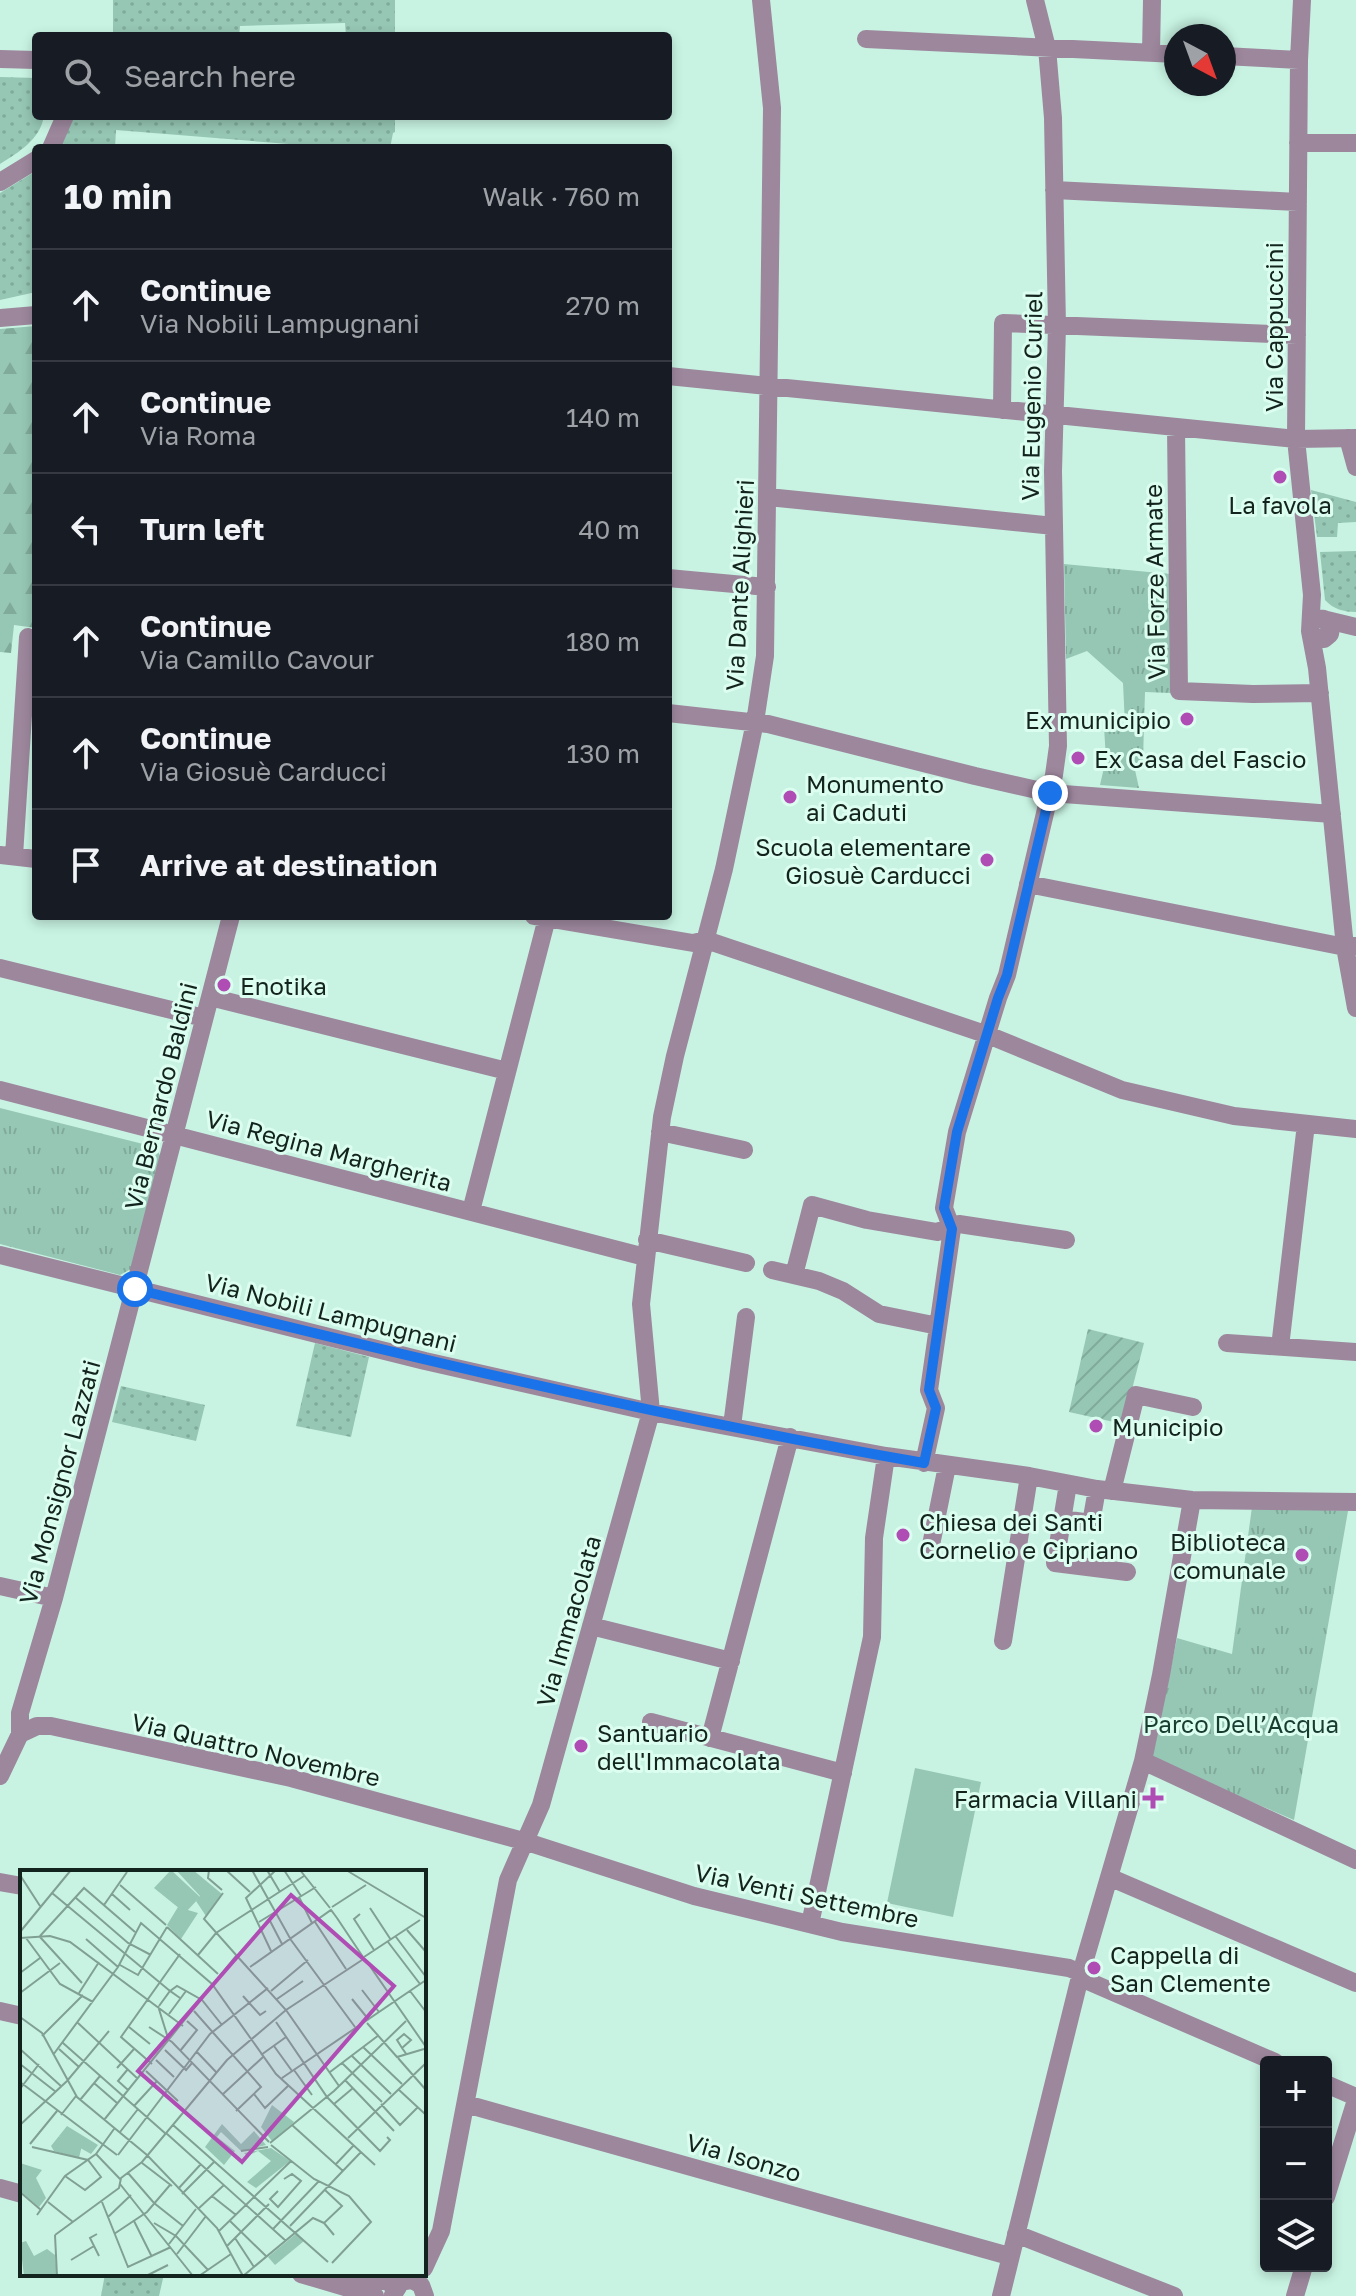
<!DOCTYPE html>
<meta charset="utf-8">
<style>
:root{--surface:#171b24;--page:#20242c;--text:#f1f3f6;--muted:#9ea1a6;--line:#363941}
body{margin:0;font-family:"Golos Text",sans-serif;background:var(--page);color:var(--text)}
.controls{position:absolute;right:24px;bottom:24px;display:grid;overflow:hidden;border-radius:8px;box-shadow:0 4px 12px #0003}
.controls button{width:72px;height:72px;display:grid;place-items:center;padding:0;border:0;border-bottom:2px solid var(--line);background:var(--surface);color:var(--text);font:40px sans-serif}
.compass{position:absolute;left:1164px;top:24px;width:72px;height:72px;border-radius:50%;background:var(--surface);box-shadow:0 4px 12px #0003;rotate:139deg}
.stop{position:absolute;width:24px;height:24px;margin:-18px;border:6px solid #1a73e8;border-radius:50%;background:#fff}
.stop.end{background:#1a73e8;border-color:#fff;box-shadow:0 2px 8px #0008}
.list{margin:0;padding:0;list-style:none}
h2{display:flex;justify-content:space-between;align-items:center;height:104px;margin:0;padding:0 32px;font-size:34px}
h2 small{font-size:26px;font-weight:400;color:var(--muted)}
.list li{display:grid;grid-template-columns:52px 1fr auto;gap:24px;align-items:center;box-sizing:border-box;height:112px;padding:0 32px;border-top:2px solid var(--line)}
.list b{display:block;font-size:30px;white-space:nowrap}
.list p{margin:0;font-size:26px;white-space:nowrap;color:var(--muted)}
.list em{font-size:26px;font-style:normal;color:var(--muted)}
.icon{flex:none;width:44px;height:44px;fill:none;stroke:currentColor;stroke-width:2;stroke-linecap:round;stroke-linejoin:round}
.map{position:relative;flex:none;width:1356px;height:2296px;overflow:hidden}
.search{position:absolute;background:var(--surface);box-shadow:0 4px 12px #0003;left:32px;top:32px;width:640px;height:88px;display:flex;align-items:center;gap:20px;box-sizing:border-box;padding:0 28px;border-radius:8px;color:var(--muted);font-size:30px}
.panel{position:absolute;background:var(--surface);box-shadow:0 4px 12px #0003;left:32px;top:144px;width:640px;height:776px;border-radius:8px}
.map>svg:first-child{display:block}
.grass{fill:url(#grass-dots)}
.forest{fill:url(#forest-firs)}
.park{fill:url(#park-tufts)}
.garden{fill:url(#garden-furrows)}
.pitch{fill:#96c7b4}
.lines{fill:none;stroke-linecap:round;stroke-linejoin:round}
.minor{stroke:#9d879d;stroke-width:18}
.route{stroke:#1a73e8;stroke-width:10}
.poi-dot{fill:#af4db4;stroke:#dcfef0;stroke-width:3}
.labels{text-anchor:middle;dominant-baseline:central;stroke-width:6;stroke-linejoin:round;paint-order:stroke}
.street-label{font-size:24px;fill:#13231d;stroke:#dcfef0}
.poi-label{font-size:24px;fill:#13231d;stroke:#dcfef0;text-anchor:start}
.park-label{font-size:24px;fill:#173c30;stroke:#dcfef0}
.inset-road{fill:none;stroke:#80a093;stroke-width:2}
.view{fill:#af4db4;fill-opacity:0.15;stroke:#af4db4;stroke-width:4}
.inset-edge{fill:none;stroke:#13231d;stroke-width:4}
</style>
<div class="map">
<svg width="1356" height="2296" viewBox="0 0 1356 2296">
<defs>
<pattern id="grass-dots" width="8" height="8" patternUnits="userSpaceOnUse" patternTransform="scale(2)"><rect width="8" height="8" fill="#96c7b4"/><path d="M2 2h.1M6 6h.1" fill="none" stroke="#80ab9a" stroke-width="1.8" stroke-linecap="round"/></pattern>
<pattern id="forest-firs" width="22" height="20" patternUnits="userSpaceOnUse" patternTransform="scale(2)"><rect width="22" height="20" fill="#96c7b4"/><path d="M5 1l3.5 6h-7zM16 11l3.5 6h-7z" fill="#80ab9a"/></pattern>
<pattern id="park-tufts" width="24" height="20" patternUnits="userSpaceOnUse" patternTransform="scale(2)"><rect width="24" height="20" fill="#96c7b4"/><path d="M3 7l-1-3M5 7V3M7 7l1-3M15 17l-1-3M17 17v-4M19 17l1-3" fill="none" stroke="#80ab9a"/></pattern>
<pattern id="garden-furrows" width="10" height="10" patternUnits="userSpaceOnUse" patternTransform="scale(2)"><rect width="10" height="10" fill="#96c7b4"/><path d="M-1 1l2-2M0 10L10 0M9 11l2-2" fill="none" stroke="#80ab9a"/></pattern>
</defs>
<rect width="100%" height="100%" fill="#c8f3e2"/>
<!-- grass -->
<path class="grass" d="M113 0H395V36H346L345 23 240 26 239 36 113 35Z
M0 77 36 78V116H44C40 140 19 152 0 164Z
M74 116H395V132L393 133 390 148H339L116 130 115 148H59Z
M36 171V292L0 300V193Z
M1311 490 1356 502V522L1338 523 1337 537H1317Z
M1356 551V612C1344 612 1333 609 1325 600L1320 552Z
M315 1343 369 1357 351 1437 296 1426Z
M121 1386 205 1405 196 1441 112 1422Z
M105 2274H164L159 2296H101Z"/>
<!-- forest -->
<path class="forest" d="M36 326V628L14 625 11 653 0 652V329Z"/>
<!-- park -->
<path class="park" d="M1064 564 1170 574 1171 693 1145 692 1143 760 1135 770 1139 788 1100 785 1106 759 1104 727 1125 725 1123 683 1087 651 1066 659Z
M0 1108 155 1147 161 1157 131 1269 120 1275 0 1244Z
M1252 1507 1348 1511 1294 1820 1152 1759 1177 1638 1232 1654Z"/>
<!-- garden -->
<path class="garden" d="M1088 1329 1144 1343 1123 1424 1069 1412Z"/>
<!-- pitch -->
<path class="pitch" d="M915 1768 981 1782 953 1917 887 1903Z"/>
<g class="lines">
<!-- minor -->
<path class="minor" d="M1302 0 1299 60 1296 439 1312 595 1310 631 1317 668 1345 947 1356 1008
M866 39 1176 54
M1151 53 1152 0
M1224 56 1299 60
M0 59 36 60
M1298 143H1356
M51 148 65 116
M0 182 36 160
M1054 190 1298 202
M0 318 36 315
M668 376 1296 439 1356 438
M1002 410 1003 323 1297 335
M1176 427 1179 691 1253 694 1320 693
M1348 438 1356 467
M768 497 1054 526
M668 578 767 587
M1327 620 1356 627
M1312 623 1317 618 1324 619 1331 627 1330 634 1324 639 1312 636
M668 713 768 724 975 776 1050 793 1332 814
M0 855 36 859
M14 856 28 637
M1028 884 1340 946H1355
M534 916 693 943 706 940 988 1035 1122 1090 1234 1116 1356 1129
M0 968 204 1018
M210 997 507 1071
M0 1090 645 1257
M660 1132 744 1150
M471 1211 547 918
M647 1240 746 1263
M0 1255 425 1361 651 1412 886 1456 1029 1476 1097 1489 1192 1500 1356 1502
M772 1270 819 1281 843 1291 879 1314 938 1326
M794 1275 812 1205 867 1220 937 1232 959 1224 1066 1240
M1227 1343 1356 1352
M1280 1347 1306 1124
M732 1426 746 1317
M924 1463 936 1408 929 1390 952 1229 944 1208 957 1132 998 998 1007 975 1054 775 1058 746 1053 471 1057 326 1053 118 1047 48 1035 0
M1068 1484 1055 1563 1127 1572
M1112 1491 1136 1395 1193 1407
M1062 1519 1091 1523 1097 1489
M931 1545 947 1466
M0 1586 54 1598
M591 1626 731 1661
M1003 1641 1029 1476
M651 1722 843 1773
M20 1734V1713L54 1598 231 916
M710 1738 790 1437
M1143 1761 1356 1860
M0 1776 20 1734 37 1726H51L291 1778 527 1842 694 1896 842 1932 1069 1968 1081 1973 1090 1982 1275 2062
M1109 1877 1356 1983
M0 1882 22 1886
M810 1924 872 1637 874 1538 886 1456
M0 2011 22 2016
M1326 2084 1356 2097
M466 2104 1009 2256
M0 2188 22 2194
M1326 2197 1356 2100
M1016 2234 1174 2296
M424 2268 441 2231 508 1880 541 1805 651 1412 641 1304 662 1117 675 1056 724 869 755 722 765 656 772 108 761 0
M301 2274 375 2296
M320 2279 385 2281 397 2286
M393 2295 401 2282 412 2280 421 2285 425 2296
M1001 2296 1081 1973 1143 1761 1161 1675 1192 1500
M1295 2296 1304 2266"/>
</g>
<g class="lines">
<!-- route -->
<path class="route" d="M135 1289C397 1354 658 1417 924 1463L936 1408 929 1390 952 1229 944 1208 957 1132 998 998 1007 975 1050 793"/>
</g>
<!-- markers -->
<g class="poi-dot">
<circle cx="1280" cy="477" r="8"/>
<circle cx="1187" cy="719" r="8"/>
<circle cx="1078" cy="758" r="8"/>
<circle cx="790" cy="797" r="8"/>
<circle cx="987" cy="860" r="8"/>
<circle cx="224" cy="985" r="8"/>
<circle cx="1096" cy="1426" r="8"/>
<circle cx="903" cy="1535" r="8"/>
<circle cx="1302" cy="1555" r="8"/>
<circle cx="581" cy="1746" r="8"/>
<path d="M1149 1786h8v8h8v8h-8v8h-8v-8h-8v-8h8z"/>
<circle cx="1094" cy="1968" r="8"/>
</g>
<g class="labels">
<!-- street labels -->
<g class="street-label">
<text transform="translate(1273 327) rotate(-90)">Via Cappuccini</text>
<text transform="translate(1031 396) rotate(-89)">Via Eugenio Curiel</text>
<text transform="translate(1154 582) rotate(-91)">Via Forze Armate</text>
<text transform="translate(739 585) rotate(-87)">Via Dante Alighieri</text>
<text transform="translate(160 1096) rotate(-76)">Via Bernardo Baldini</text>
<text transform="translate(329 1150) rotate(15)">Via Regina Margherita</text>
<text transform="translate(331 1312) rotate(14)">Via Nobili Lampugnani</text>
<text transform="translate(59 1482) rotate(-75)">Via Monsignor Lazzati</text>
<text transform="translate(568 1621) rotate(-74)">Via Immacolata</text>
<text transform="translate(256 1749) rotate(13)">Via Quattro Novembre</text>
<text transform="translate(807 1895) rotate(12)">Via Venti Settembre</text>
<text transform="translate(744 2157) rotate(16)">Via Isonzo</text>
</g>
<!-- poi labels -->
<g class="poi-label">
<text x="1280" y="504" text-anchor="middle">La favola</text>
<text x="1171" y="719" text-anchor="end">Ex municipio</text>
<text x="1094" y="758">Ex Casa del Fascio</text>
<text x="806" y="783">Monumento<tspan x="806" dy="28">ai Caduti</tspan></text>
<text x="971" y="846" text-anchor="end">Scuola elementare<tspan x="971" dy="28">Giosuè Carducci</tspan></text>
<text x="240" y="985">Enotika</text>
<text x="1112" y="1426">Municipio</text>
<text x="919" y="1521">Chiesa dei Santi<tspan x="919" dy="28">Cornelio e Cipriano</tspan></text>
<text x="1286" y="1541" text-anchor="end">Biblioteca<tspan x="1286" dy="28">comunale</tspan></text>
<text x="597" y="1732">Santuario<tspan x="597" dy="28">dell'Immacolata</tspan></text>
<text x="1137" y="1798" text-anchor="end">Farmacia Villani</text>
<text x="1110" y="1954">Cappella di<tspan x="1110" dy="28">San Clemente</tspan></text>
</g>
<!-- park labels -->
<g class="park-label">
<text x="1241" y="1723">Parco Dell’Acqua</text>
</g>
</g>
<!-- overview -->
<g transform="translate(20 1870)">
<rect width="406" height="406" fill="#c8f3e2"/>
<path d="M202 254 221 274 234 261 246 275 221 281 201 262 197 267 215 281 204 295 185 277ZM251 278 270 291 236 318 227 312 251 291 238 281 227 286 224 283ZM6 371 14 386 27 379 35 385 37 406H4L0 373Z" fill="#96c7b4"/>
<path d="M252 235 274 252 252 271 241 257Z" fill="#96c7b4"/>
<path d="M151 0 180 27 165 43 134 18ZM39 266 62 275 59 288 34 281 31 276Z" fill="#96c7b4"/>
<path d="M156 0H173L202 24 186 46 176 31 180 26ZM158 37 178 43 161 69 147 55ZM47 256 78 275 71 284 39 266Z" fill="#96c7b4"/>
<path d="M0 293 22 300 16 308 26 328 19 337 0 321ZM277 363 284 371 255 395 248 387Z" fill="#96c7b4"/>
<path class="inset-road" d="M189 0 188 8 202 20M206 0 230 22M232 0 271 70 335 157M247 0 260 22M264 0 281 26M280 0 310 38M326 0 406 48M0 5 20 36M100 15 146 55M32 23 150 121 157 116 182 130 202 155M203 23 184 49 217 86M92 24 110 40M279 27 292 53M56 28 108 73 131 85M84 35 107 2M312 37 346 15M350 38 371 70M340 44 334 49 354 80M317 48 343 87M249 49 262 74M239 52 296 17M295 52 326 99M147 57 198 104M387 60 406 82M0 62 51 0M20 66 64 18 115 62M20 67 62 113M376 67 406 107M0 68 30 66 50 72 163 156M6 68 40 114 73 132M66 69 98 97M368 72 400 114M251 81 226 28 256 0M178 85 196 63 284 6M217 86 266 140 319 216M344 87 400 50M345 89 406 177M100 95 118 105 147 57M230 97 311 40 317 48M0 103 20 88M342 120 359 142M251 121 288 90M390 121 406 142M0 123 40 93M59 123 79 92M223 126 240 145 246 141M257 129 283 111M332 129 349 150M138 136 148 168M139 136 150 121 160 128M174 141 241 217 216 241M149 144 166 121M0 147 22 163 57 227 127 285 197 358 223 406M256 152 307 227 360 281 370 270 367 267M58 153 118 209M347 153 377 187 404 179M109 157 130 174M129 157 152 172 249 272M22 166 63 125M43 173 146 264M254 176 272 201M343 177 382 214M382 178 391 170 384 164 377 170 382 178 387 185M0 179 42 217M39 179 59 197M145 180 166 200 172 193M160 181 177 160 167 151M176 181 196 202M33 185 98 97 121 53 192 114 256 204 355 295M241 185 266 167M332 186 371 224M378 188 406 220M136 190 154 207M322 193 362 232M0 194 36 222M132 194 101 167 160 84M97 198 114 179M274 200 292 225M126 201 158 231M310 202 359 165M262 208 406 110M325 210 374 261M0 212 97 285M74 213 97 233M0 219 19 194M378 219 405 244M108 220 98 211 108 199M234 224 245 238 269 215M202 225 243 187M60 230 80 206M314 234 333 218M361 234 380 255 398 237M114 236 137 211M41 245 56 226M84 250 216 86M0 255 47 211 89 161M153 255 308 392M272 255 323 301M100 262 118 239M146 263 266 371M328 268 406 193M250 273 314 221 386 151M10 274 37 241M251 275 294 309 329 326 351 352 312 393M12 277 68 290 81 307 65 320 45 306M221 281 248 277M76 284 100 309M98 285 190 164 248 118M122 293 152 316M316 294 334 275M108 303 134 333 163 356M100 314 173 406M158 319 181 294M305 320 322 336 304 353 314 365M258 321 250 329 258 337 281 311 272 304 264 309M0 322 21 340M162 324 194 292M192 326 216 345M28 332 53 352M82 332 108 397 151 377M178 339 204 315M17 345 45 306 76 284 94 259M88 347 111 325M114 351 132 387M210 351 247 387M134 353 156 366 188 400M270 356 341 282M253 359 299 311M199 361 271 291M77 364 70 368 79 386M94 364 127 342 150 315M35 365 99 318 101 308 122 292 207 190 266 140 342 90M35 365 37 406M215 368 234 397M149 374 176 339M207 376 249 334M157 384 186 346M51 390 74 376M126 406 148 395M179 406 211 384M223 406 293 348 304 353"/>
<path class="view" d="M271 25 374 116 222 292 118 201Z"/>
<rect width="406" height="406" class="inset-edge"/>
</g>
</svg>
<div class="controls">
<button>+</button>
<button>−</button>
<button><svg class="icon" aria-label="layers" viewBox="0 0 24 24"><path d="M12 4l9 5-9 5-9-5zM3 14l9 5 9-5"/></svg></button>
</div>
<svg class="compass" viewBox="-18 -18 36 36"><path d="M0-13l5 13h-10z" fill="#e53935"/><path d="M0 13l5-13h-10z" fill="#9ea1a6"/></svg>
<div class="stop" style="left:135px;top:1289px"></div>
<div class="stop end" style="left:1050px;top:793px"></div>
<div class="search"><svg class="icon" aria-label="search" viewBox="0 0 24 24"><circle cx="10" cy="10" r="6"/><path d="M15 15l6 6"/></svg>Search here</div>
<section class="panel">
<h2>10 min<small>Walk · 760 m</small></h2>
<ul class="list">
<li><svg class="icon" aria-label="ahead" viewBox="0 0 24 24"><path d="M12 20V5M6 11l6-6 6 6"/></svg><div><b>Continue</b><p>Via Nobili Lampugnani</p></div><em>270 m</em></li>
<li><svg class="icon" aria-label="ahead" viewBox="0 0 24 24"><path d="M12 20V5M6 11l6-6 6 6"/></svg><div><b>Continue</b><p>Via Roma</p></div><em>140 m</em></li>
<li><svg class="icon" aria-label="left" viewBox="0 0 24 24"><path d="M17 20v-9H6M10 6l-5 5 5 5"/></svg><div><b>Turn left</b></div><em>40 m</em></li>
<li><svg class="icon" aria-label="ahead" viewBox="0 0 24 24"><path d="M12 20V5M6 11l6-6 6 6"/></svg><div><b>Continue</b><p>Via Camillo Cavour</p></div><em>180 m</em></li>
<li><svg class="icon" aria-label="ahead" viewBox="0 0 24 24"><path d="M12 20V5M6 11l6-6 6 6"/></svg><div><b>Continue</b><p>Via Giosuè Carducci</p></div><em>130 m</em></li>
<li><svg class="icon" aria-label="arrive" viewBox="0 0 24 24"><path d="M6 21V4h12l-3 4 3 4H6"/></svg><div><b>Arrive at destination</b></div></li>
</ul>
</section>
</div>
